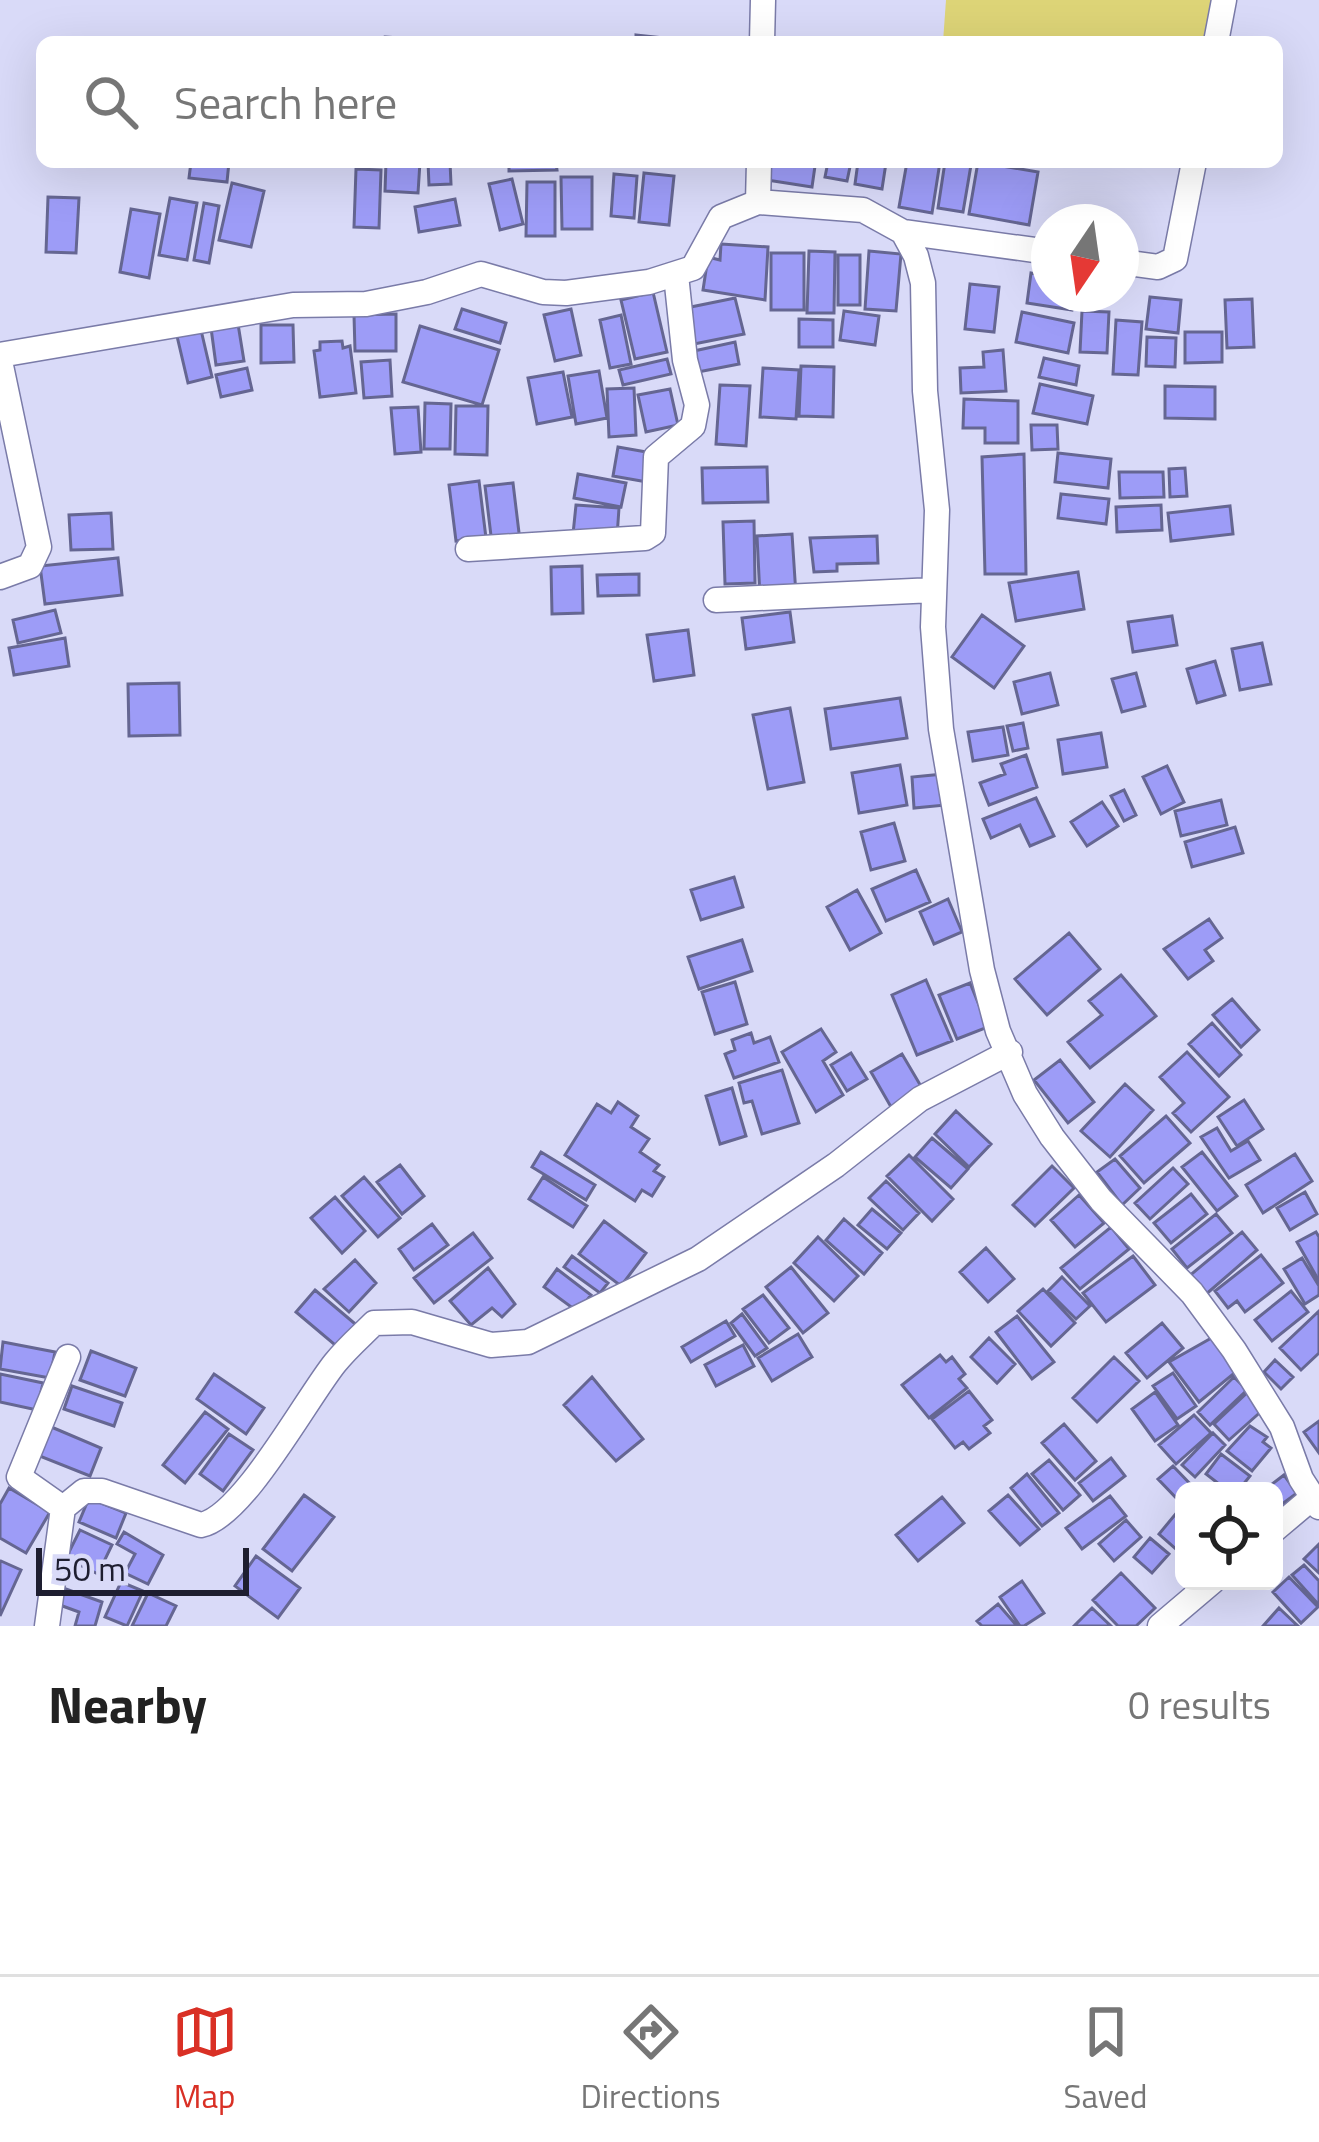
<!DOCTYPE html>
<style>
:root{--surface:#fff;--page:#f6f6f6;--text:#222;--muted:#767676;--line:#e0e0e0;--accent:#d93025}
body{margin:0;font-family:"Titillium Web",sans-serif;background:var(--page);color:var(--text)}
.controls{position:absolute;right:36px;bottom:36px;display:grid;overflow:hidden;border-radius:18px;box-shadow:0 12px 48px #0002}
.controls button{width:108px;height:108px;display:grid;place-items:center;padding:0;border:0;border-bottom:3px solid var(--line);background:var(--surface);color:var(--text);font:60px sans-serif}
.compass{position:absolute;left:1031px;top:204px;width:108px;height:108px;border-radius:50%;background:var(--surface);box-shadow:0 12px 48px #0002;rotate:193deg}
.scale{position:absolute;left:36px;bottom:30px;width:213px;box-sizing:border-box;padding-left:12px;border:6px solid #1e1e30;border-top:0;font-size:33px;line-height:42px;white-space:nowrap;color:#1e1e30;-webkit-text-stroke:9px #d9daf8;paint-order:stroke}
.list{margin:0;padding:0;list-style:none}
h2{display:flex;justify-content:space-between;align-items:center;height:156px;margin:0;padding:0 48px;font-size:51px}
h2 small{font-size:39px;font-weight:400;color:var(--muted)}
.icon{flex:none;width:66px;height:66px;fill:none;stroke:currentColor;stroke-width:2;stroke-linecap:round;stroke-linejoin:round}
.map{position:relative;flex:none;width:1319px;height:1626px;overflow:hidden}
.search{position:absolute;background:var(--surface);box-shadow:0 12px 48px #0002;left:36px;right:36px;top:36px;height:132px;display:flex;align-items:center;gap:30px;box-sizing:border-box;padding:0 42px;border-radius:18px;color:var(--muted);font-size:45px}
.sheet{height:348px;background:var(--surface)}
nav{display:flex;justify-content:space-around;align-items:center;box-sizing:border-box;height:168px;border-top:3px solid var(--line);background:var(--surface);font-size:33px;color:var(--muted)}
nav a{display:grid;justify-items:center;gap:6px}
nav .on{color:var(--accent)}
.map>svg:first-child{display:block}
.green{fill:#ddd477}
.building{fill:#9d9cf7;stroke:#656692;stroke-width:3}
.lines{fill:none;stroke-linecap:round;stroke-linejoin:round}
.street-casing{stroke:#7a7ba8;stroke-width:27}
.street{stroke:#fff;stroke-width:24}
</style>
<div class="map">
<svg width="1319" height="1626" viewBox="0 0 1319 1626">
<rect width="100%" height="100%" fill="#d9daf8"/>
<!-- green -->
<path class="green" d="M946 0H1228L1220 42H943Z"/>
<!-- building -->
<path class="building" d="M636 35 692 41 636 42Z
M385 37 429 40V42H384Z
M191 162H229L227 182 189 178Z
M386 162H420L418 193 385 191Z
M428 162H450L451 184 429 185Z
M509 162H556L557 170 509 171Z
M770 162 815 166 812 187 767 180Z
M828 162H851L847 181 825 177Z
M858 162H899L886 163 882 189 855 184Z
M907 162H940L932 213 899 207Z
M945 162 971 165 963 212 938 208Z
M978 162 1038 172 1029 225 969 214Z
M356 169 381 170 379 228 354 227Z
M644 173 674 176 669 225 639 222Z
M614 174 637 176 634 218 611 216Z
M561 177H592V229H562Z
M512 179 523 224 500 230 489 184Z
M527 182H555V236H526Z
M232 183 264 191 251 247 219 240Z
M48 197 79 198 76 253 46 252Z
M170 198 197 203 187 260 159 255Z
M455 199 460 225 419 232 415 207Z
M204 203 219 206 209 263 194 260Z
M131 209 160 214 149 278 120 272Z
M721 244 768 247 765 300 703 290 708 257 720 260Z
M809 251 835 252 834 313H807Z
M869 251 901 254 896 311 865 309Z
M771 253H804V310H771Z
M838 255H860V305H838Z
M1031 273 1049 276V294H1075L1072 310 1027 303Z
M970 284 999 287 994 332 965 329Z
M653 292 667 352 635 359 621 300Z
M1150 297 1181 300 1178 333 1146 329Z
M735 298 744 334 694 344 686 308Z
M1252 299 1254 347 1227 348 1225 300Z
M462 309 506 323 500 343 455 329Z
M571 309 581 355 555 361 544 315Z
M844 311 879 316 875 345 840 340Z
M1082 311 1109 312 1107 353 1080 352Z
M1022 312 1074 323 1068 353 1016 342Z
M396 314V351H355L354 315Z
M621 315 631 364 610 368 600 320Z
M799 319 833 320V347H799Z
M1116 320 1142 322 1138 375 1113 374Z
M238 324 244 361 216 365 211 328Z
M261 325H293L294 362 261 363Z
M420 326 499 350 482 405 403 382Z
M201 330 212 377 188 383 177 336Z
M1185 332H1222V362L1185 363Z
M1147 337 1176 338 1175 367 1146 366Z
M342 341 343 348 350 346 356 393 320 397 314 351 320 350V342Z
M735 342 739 364 698 372 694 351Z
M1003 350 1006 391 961 393 960 368 984 367 983 352Z
M1044 358 1079 366 1076 385 1039 377Z
M667 359 671 374 623 385 619 370Z
M390 360 392 396 364 398 361 362Z
M801 366 834 367 833 417 799 416Z
M247 368 252 390 221 397 216 375Z
M763 368 799 370 796 419 760 417Z
M599 371 607 418 576 424 568 376Z
M563 372 572 417 537 424 528 378Z
M1040 384 1093 396 1087 424 1033 413Z
M720 385 750 386 746 446 716 444Z
M1165 386 1215 387V419L1165 418Z
M634 388 636 435 609 437 607 389Z
M670 389 678 425 646 432 638 395Z
M964 399 1018 401V443H985V428H963Z
M425 403 451 404 450 449H424Z
M456 406H488L487 455 455 454Z
M418 407 421 452 395 454 391 408Z
M1031 425H1057L1058 449 1032 450Z
M618 447 652 453 647 482 613 476Z
M1058 453 1111 459 1108 488 1055 482Z
M1024 454 1026 574H985L982 457Z
M767 467 768 502 703 503 702 468Z
M1185 468 1187 496 1170 497 1169 469Z
M1119 472H1163L1164 497 1120 498Z
M578 474 626 483 621 507 574 498Z
M479 481 486 538 456 541 449 485Z
M513 483 520 541 492 544 485 486Z
M1061 494 1109 499 1106 524 1058 518Z
M576 505 619 508 617 537 573 534Z
M1161 505 1162 530 1117 532 1116 507Z
M1230 506 1233 534 1171 541 1168 513Z
M111 513 113 549 71 550 69 515Z
M754 521 755 583 725 584 723 522Z
M792 534 796 595 760 597 757 536Z
M877 536 878 563 837 564V571L814 572 810 538Z
M118 558 122 595 45 604 40 566Z
M582 566 583 613 552 614 551 567Z
M1078 572 1084 609 1016 621 1009 583Z
M639 574V595L598 596 597 575Z
M55 610 61 633 18 643 13 620Z
M790 612 794 642 746 649 742 618Z
M982 615 1024 646 994 688 952 657Z
M1172 616 1177 645 1133 652 1128 622Z
M688 630 694 675 654 681 647 635Z
M65 638 69 666 14 675 9 648Z
M1262 643 1271 684 1240 690 1232 649Z
M1215 661 1225 695 1197 703 1187 669Z
M1050 673 1058 705 1022 714 1014 682Z
M1136 673 1145 706 1122 712 1112 679Z
M179 683 180 735 129 736 128 684Z
M900 698 907 738 831 749 825 709Z
M790 708 804 782 768 789 753 715Z
M1023 723 1028 748 1013 751 1007 726Z
M1003 727 1008 755 973 761 968 732Z
M1101 733 1107 767 1063 774 1058 740Z
M1026 755 1037 787 989 805 980 783 1005 774 1001 764Z
M900 765 907 805 859 813 852 773Z
M1167 766 1184 802 1161 814 1143 777Z
M944 774 946 805 914 808 912 777Z
M1124 790 1136 815 1124 821 1111 796Z
M1036 798 1054 836 1030 846 1020 825 991 838 983 819Z
M1221 800 1227 825 1181 836 1175 811Z
M1102 802 1118 826 1087 846 1071 822Z
M894 823 905 861 871 870 861 832Z
M1235 827 1243 853 1192 867 1185 842Z
M916 870 930 902 886 921 872 889Z
M734 877 743 907 701 920 691 890Z
M857 890 881 933 850 950 827 907Z
M948 899 962 932 934 944 920 912Z
M1209 919 1222 938 1205 950 1213 961 1188 979 1164 949Z
M1069 933 1100 969 1047 1015 1015 979Z
M742 940 752 971 699 989 688 957Z
M1121 975 1156 1016 1090 1068 1068 1042 1102 1015 1089 1001Z
M926 980 952 1041 917 1055 892 995Z
M735 982 747 1024 715 1034 702 992Z
M970 983 988 1027 957 1039 939 995Z
M1232 999 1259 1030 1241 1047 1213 1015Z
M1212 1023 1241 1055 1219 1076 1189 1044Z
M821 1029 836 1052 823 1061 843 1095 816 1112 782 1052Z
M751 1033 754 1043 770 1037 779 1062 734 1078 725 1054 735 1050 732 1040Z
M1187 1052 1229 1097 1191 1132 1173 1113 1184 1103 1160 1077Z
M851 1053 867 1079 847 1091 831 1065Z
M902 1054 922 1088 891 1107 871 1072Z
M1060 1060 1094 1102 1068 1123 1034 1080Z
M782 1070 799 1123 762 1134 752 1101 744 1103 739 1083Z
M1125 1084 1153 1110 1110 1157 1081 1131Z
M732 1088 746 1136 720 1144 706 1096Z
M1244 1100 1263 1129 1237 1146 1218 1117Z
M618 1102 638 1116 631 1127 649 1139 640 1152 659 1165 654 1171 664 1177 652 1196 642 1190 635 1201 565 1155 597 1104 611 1113Z
M956 1111 991 1144 969 1167 935 1134Z
M1166 1116 1190 1143 1144 1183 1120 1156Z
M1217 1128 1231 1151 1248 1141 1260 1160 1229 1178 1201 1137Z
M932 1138 968 1169 951 1188 915 1157Z
M541 1152 595 1185 586 1200 532 1167Z
M1202 1152 1237 1196 1217 1211 1182 1167Z
M1295 1154 1312 1181 1263 1213 1246 1185Z
M909 1155 953 1199 932 1221 887 1176Z
M1115 1159 1140 1188 1122 1205 1097 1172Z
M400 1165 424 1196 402 1214 377 1182Z
M1052 1166 1074 1188 1035 1226 1013 1205Z
M1173 1168 1188 1184 1150 1219 1135 1203Z
M364 1177 400 1218 378 1237 342 1196Z
M543 1177 587 1206 573 1227 529 1199Z
M886 1181 919 1213 903 1230 869 1198Z
M1305 1192 1317 1214 1290 1230 1277 1208Z
M1191 1194 1207 1214 1171 1243 1154 1223Z
M1079 1195 1104 1223 1075 1247 1051 1220Z
M335 1197 365 1231 342 1253 311 1218Z
M872 1209 901 1233 887 1249 858 1225Z
M1216 1214 1232 1233 1187 1268 1172 1249Z
M844 1219 882 1253 864 1274 826 1240Z
M604 1221 646 1253 621 1286 579 1254Z
M432 1224 448 1245 414 1270 399 1249Z
M1111 1227 1129 1249 1080 1289 1061 1268Z
M1242 1232 1257 1250 1204 1296 1188 1277Z
M1316 1232 1319 1237V1281L1297 1242Z
M473 1233 492 1258 434 1303 414 1278Z
M818 1237 858 1276 834 1301 794 1263Z
M986 1248 1014 1279 988 1302 960 1272Z
M1261 1255 1283 1283 1245 1312 1237 1301 1228 1308 1215 1291Z
M572 1256 608 1283 600 1293 564 1267Z
M1133 1256 1155 1285 1106 1322 1083 1293Z
M1302 1258 1319 1286V1295L1305 1304 1284 1269Z
M355 1260 376 1283 349 1312 324 1289Z
M791 1267 828 1313 803 1333 766 1287Z
M488 1268 515 1304 502 1317 492 1308 471 1325 450 1301Z
M557 1269 591 1295 578 1312 544 1287Z
M1062 1277 1090 1306 1076 1319 1048 1291Z
M1043 1289 1075 1323 1051 1346 1018 1311Z
M315 1290 360 1328 341 1350 296 1312Z
M1291 1291 1308 1312 1272 1341 1255 1320Z
M763 1295 789 1328 769 1343 743 1309Z
M1319 1311V1353L1301 1370 1280 1348Z
M742 1314 767 1348 755 1356 731 1323Z
M1017 1316 1054 1362 1032 1379 996 1332Z
M726 1321 735 1336 691 1362 682 1347Z
M1162 1323 1183 1348 1147 1378 1126 1353Z
M798 1334 812 1357 772 1381 758 1358Z
M1215 1336 1237 1371 1199 1402 1169 1362Z
M989 1338 1015 1364 997 1383 971 1357Z
M3 1342 55 1352 50 1378 0 1369Z
M743 1345 754 1366 716 1386 705 1365Z
M91 1351 136 1368 125 1396 80 1380Z
M940 1355 946 1362 952 1357 965 1374 959 1379 967 1388 929 1418 902 1385Z
M1114 1357 1139 1381 1097 1422 1073 1398Z
M1275 1360 1293 1377 1281 1389 1264 1372Z
M1173 1373 1196 1406 1177 1419 1153 1386Z
M0 1374 43 1383 37 1410 0 1402Z
M214 1374 264 1408 246 1434 197 1399Z
M592 1377 643 1439 616 1461 564 1405Z
M1234 1377 1247 1390 1210 1425 1198 1412Z
M72 1386 122 1403 114 1426 64 1409Z
M969 1391 992 1420 984 1426 990 1433 969 1449 963 1442 955 1448 932 1419Z
M1249 1391 1265 1408 1229 1440 1214 1424Z
M1155 1392 1178 1425 1155 1441 1132 1409Z
M205 1412 228 1429 185 1483 163 1465Z
M1194 1415 1211 1433 1176 1464 1159 1445Z
M1319 1421V1453L1304 1432Z
M1064 1424 1096 1461 1075 1480 1042 1443Z
M49 1426 101 1448 90 1476 37 1455Z
M1250 1426 1267 1437 1263 1442 1271 1448 1252 1471 1227 1451Z
M1213 1433 1225 1445 1195 1477 1182 1465Z
M229 1434 253 1450 223 1491 200 1474Z
M1221 1454 1250 1476 1238 1491H1228L1206 1474Z
M1111 1458 1125 1476 1093 1501 1079 1483Z
M1049 1460 1080 1495 1063 1510 1032 1474Z
M1173 1466 1196 1490 1184 1491 1181 1503 1158 1479Z
M1027 1474 1059 1513 1042 1526 1011 1488Z
M1284 1475 1297 1493 1274 1510V1491H1263Z
M9 1488 50 1512 26 1553 0 1538V1504Z
M304 1495 334 1517 292 1571 263 1549Z
M1008 1495 1039 1529 1020 1545 989 1511Z
M1110 1496 1126 1516 1082 1549 1066 1528Z
M942 1497 964 1523 918 1561 896 1535Z
M89 1498 126 1513 116 1538 79 1522Z
M1184 1504V1539L1176 1549 1159 1534Z
M1126 1520 1141 1537 1114 1561 1099 1544Z
M80 1530 112 1545 98 1574 66 1558Z
M124 1532 163 1555 148 1584 125 1573 135 1554 117 1544Z
M1150 1538 1169 1554 1152 1573 1134 1557Z
M1319 1544V1573L1304 1559Z
M256 1556 300 1588 278 1618 235 1586Z
M1 1561 21 1570 0 1616V1562Z
M1304 1565 1319 1581V1605L1292 1575Z
M1121 1573 1155 1608 1136 1626H1118L1093 1600Z
M1289 1577 1318 1607 1301 1623 1273 1592Z
M1022 1581 1044 1613 1024 1626H1020L1000 1597Z
M121 1582 143 1591 127 1626 105 1617Z
M63 1588 102 1602 95 1626H75L79 1612 57 1604Z
M148 1593 176 1606 166 1626H132Z
M998 1604 1017 1626H982L977 1621Z
M1092 1608 1111 1626H1074Z
M1279 1608 1298 1626H1263Z"/>
<g class="lines">
<defs>
<path id="street" d="M762 42 763 0
M1216 42 1224 0
M759 162 758 202 863 210 903 232 916 256 923 283 925 391 937 510 933 627 941 729 982 970 998 1031 1025 1094 1052 1137 1101 1200 1192 1293 1234 1350 1282 1427 1301 1479 1319 1507
M903 232 1049 252
M1121 262 1158 267 1175 259 1194 162
M0 355 293 305 366 304 427 292 481 274 543 292 566 293 649 282 693 268 721 217 758 202
M0 361 39 547 30 566 0 577
M468 549 645 538 653 533 656 457 693 426 697 405 685 360 676 275
M716 600 934 590
M63 1508 19 1477 68 1357
M1274 1530 1312 1498
M47 1626 63 1508 84 1491H102L201 1525C243 1517 306 1399 335 1363 347 1348 361 1336 374 1323L412 1322 491 1345 528 1342 698 1259 836 1165 920 1099 1010 1052
M1160 1626 1213 1581"/>
</defs>
<!-- street casing -->
<use href="#street" class="street-casing"/>
<!-- street -->
<use href="#street" class="street"/>
</g>
</svg>
<div class="controls">
<button><svg class="icon" aria-label="locate" viewBox="0 0 24 24"><circle cx="12" cy="12" r="6"/><path d="M12 2v4M12 18v4M2 12h4M18 12h4"/></svg></button>
</div>
<svg class="compass" viewBox="-18 -18 36 36"><path d="M0-13l5 13h-10z" fill="#e53935"/><path d="M0 13l5-13h-10z" fill="#767676"/></svg>
<div class="scale">50 m</div>
<div class="search"><svg class="icon" aria-label="search" viewBox="0 0 24 24"><circle cx="10" cy="10" r="6"/><path d="M15 15l6 6"/></svg>Search here</div>
</div>
<section class="sheet">
<h2>Nearby<small>0 results</small></h2>
<ul class="list">
</ul>
</section>
<nav>
<a class="on"><svg class="icon" aria-label="map" viewBox="0 0 24 24"><path d="M3 6l6-2 6 2 6-2v14l-6 2-6-2-6 2zM9 4v14M15 6v14"/></svg>Map</a>
<a><svg class="icon" aria-label="directions" viewBox="0 0 24 24"><path d="M12 3l9 9-9 9-9-9zM9 14v-3h6M13 9l2 2-2 2"/></svg>Directions</a>
<a><svg class="icon" aria-label="saved" viewBox="0 0 24 24"><path d="M7 4h10v16l-5-4-5 4z"/></svg>Saved</a>
</nav>
